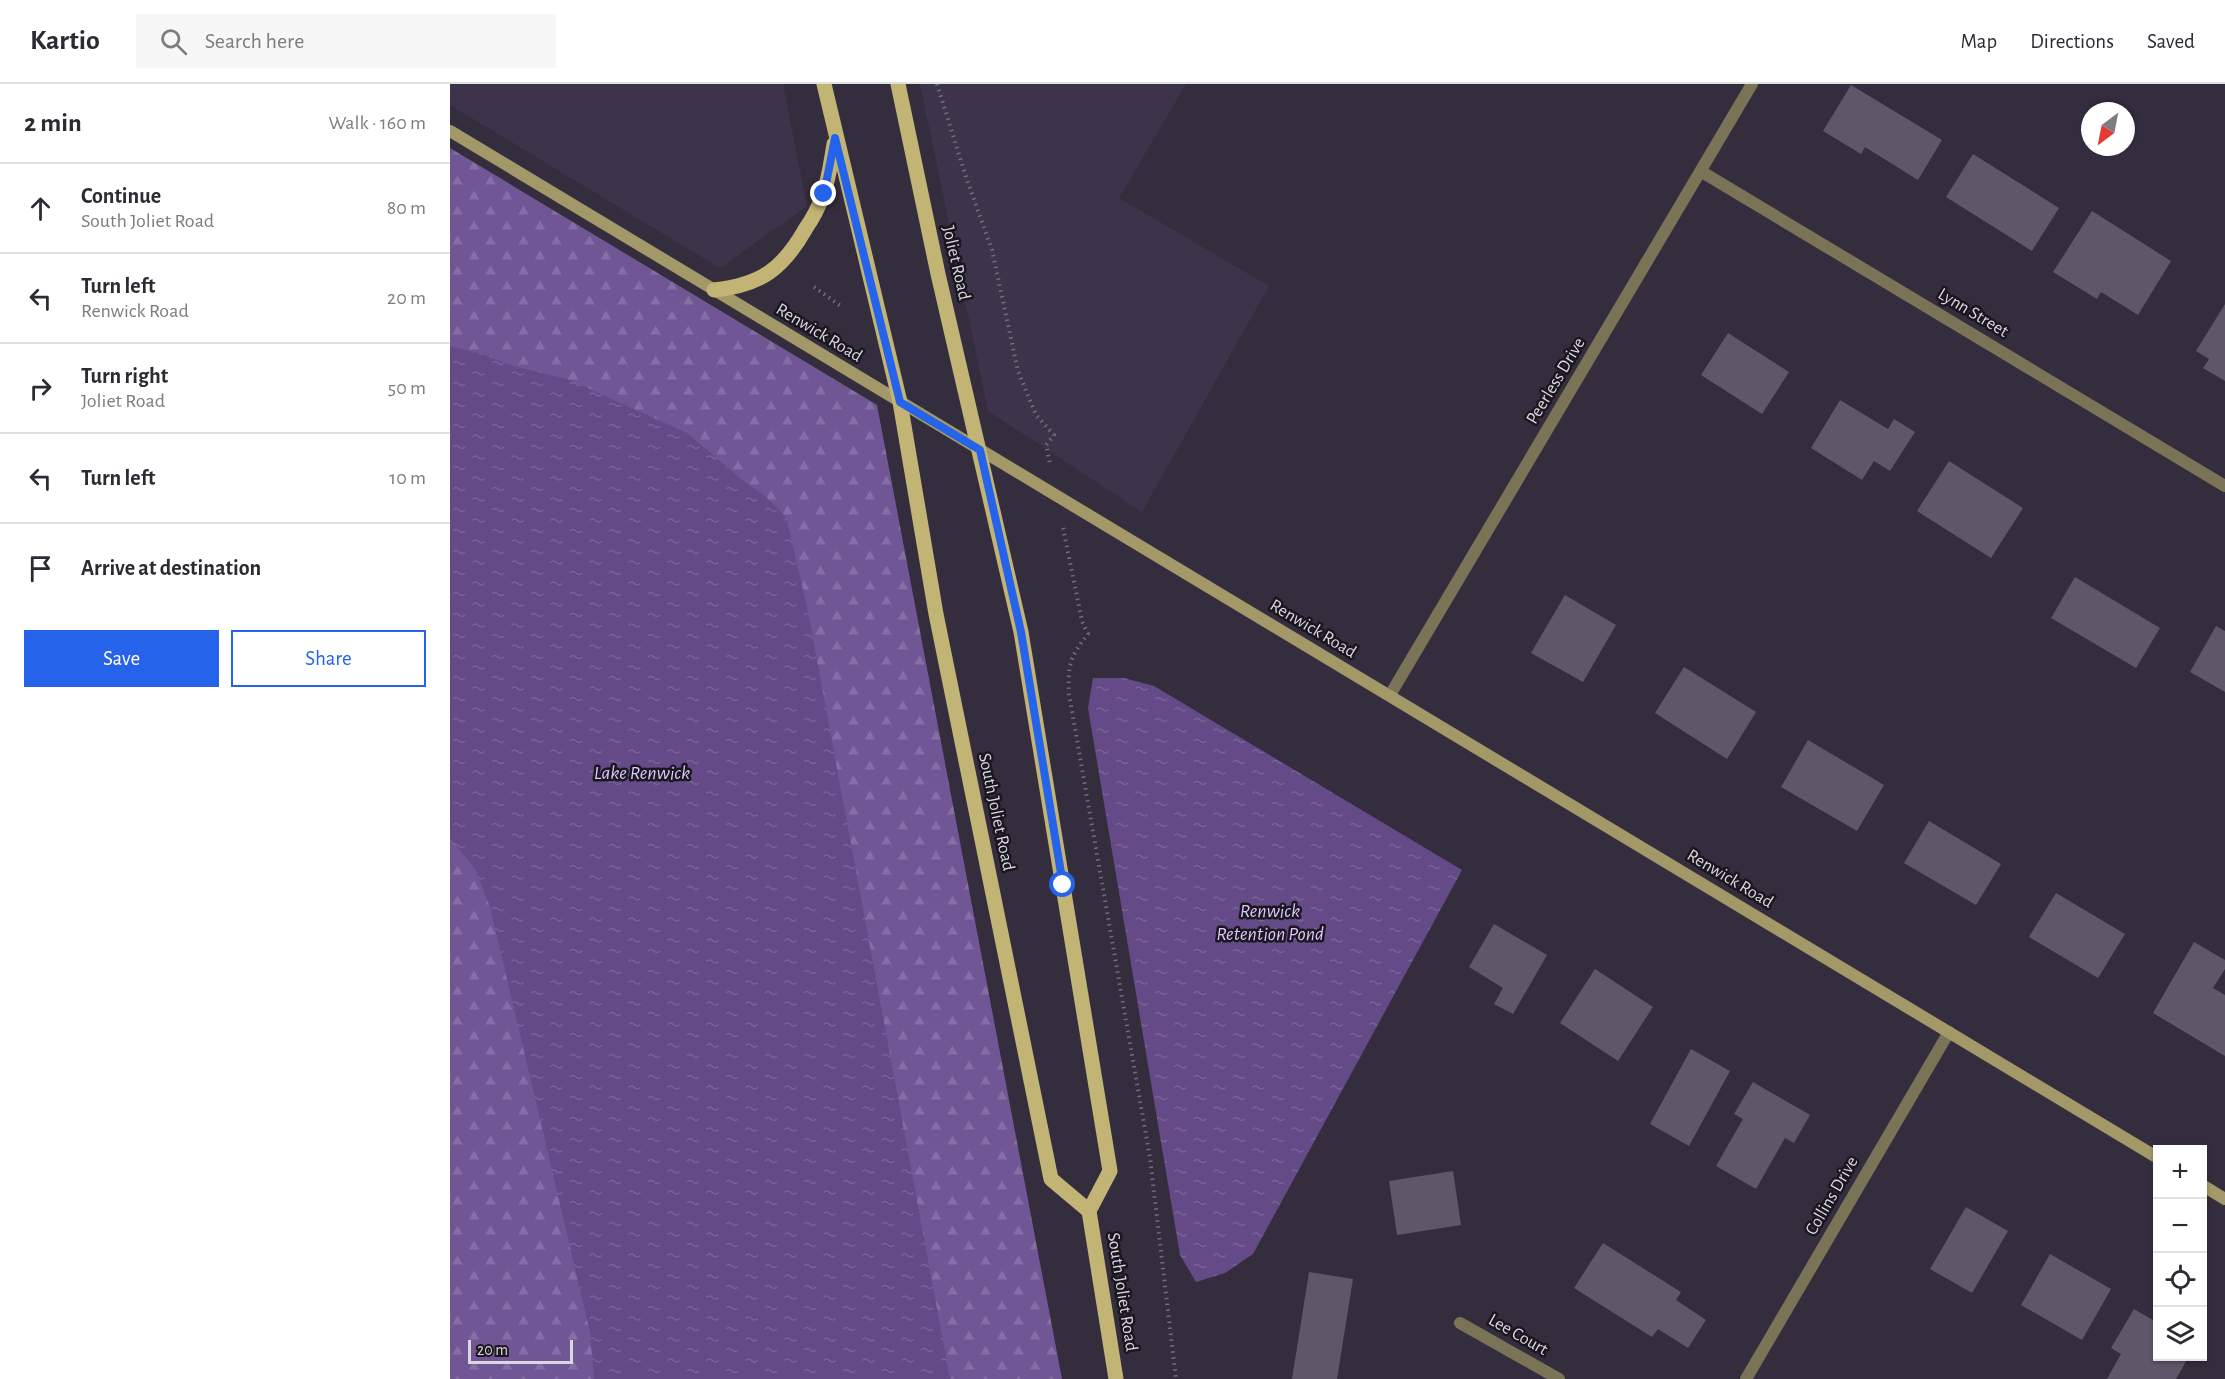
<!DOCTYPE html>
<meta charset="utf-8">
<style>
:root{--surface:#fff;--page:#f7f7f7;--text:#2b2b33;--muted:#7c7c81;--line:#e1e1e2;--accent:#2563eb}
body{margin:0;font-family:"Alegreya Sans",sans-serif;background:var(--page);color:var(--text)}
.controls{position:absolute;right:18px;bottom:18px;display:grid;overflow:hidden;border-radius:0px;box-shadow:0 2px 4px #0004}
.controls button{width:54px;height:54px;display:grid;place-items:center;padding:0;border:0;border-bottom:2px solid var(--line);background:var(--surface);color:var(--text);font:30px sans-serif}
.compass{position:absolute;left:1631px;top:18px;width:54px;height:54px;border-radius:50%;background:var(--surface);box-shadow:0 2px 4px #0004;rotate:212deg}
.scale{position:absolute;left:18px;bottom:15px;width:105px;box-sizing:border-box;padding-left:6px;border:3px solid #dbd7e2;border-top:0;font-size:16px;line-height:21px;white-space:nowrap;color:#dbd7e2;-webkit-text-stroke:4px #1a171f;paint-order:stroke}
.stop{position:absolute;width:18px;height:18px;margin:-14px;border:4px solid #2563eb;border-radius:50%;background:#fff}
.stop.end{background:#2563eb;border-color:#fff;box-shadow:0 2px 6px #0008}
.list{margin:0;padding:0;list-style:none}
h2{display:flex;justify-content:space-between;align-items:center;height:78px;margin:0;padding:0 24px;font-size:26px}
h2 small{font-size:20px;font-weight:400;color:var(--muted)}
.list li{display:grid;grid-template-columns:39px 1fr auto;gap:18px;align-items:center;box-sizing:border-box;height:90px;padding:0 24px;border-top:2px solid var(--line)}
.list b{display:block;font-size:22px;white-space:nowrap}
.list p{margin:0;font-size:20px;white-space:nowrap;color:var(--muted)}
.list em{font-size:20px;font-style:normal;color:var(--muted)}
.actions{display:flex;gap:12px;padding:18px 24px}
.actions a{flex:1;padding:14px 0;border:2px solid var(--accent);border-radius:0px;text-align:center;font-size:21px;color:var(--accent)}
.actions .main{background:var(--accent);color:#fff}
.icon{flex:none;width:33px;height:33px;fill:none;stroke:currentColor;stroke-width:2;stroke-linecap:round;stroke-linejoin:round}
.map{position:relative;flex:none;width:1775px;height:1295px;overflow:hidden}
header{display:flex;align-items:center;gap:36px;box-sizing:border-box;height:84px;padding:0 30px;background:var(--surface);border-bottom:2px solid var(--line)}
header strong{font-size:28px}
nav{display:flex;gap:33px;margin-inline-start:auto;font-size:21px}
.search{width:420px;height:54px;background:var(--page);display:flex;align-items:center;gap:15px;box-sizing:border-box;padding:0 21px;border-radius:0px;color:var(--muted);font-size:22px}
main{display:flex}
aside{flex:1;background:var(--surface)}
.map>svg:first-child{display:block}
.built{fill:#3d344b}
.forest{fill:url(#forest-firs)}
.water{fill:url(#water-ripples)}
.building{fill:#5e576a}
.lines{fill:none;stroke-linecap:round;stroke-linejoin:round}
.path{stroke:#736d7b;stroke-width:4;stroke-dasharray:1.5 4.5;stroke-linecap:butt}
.street{stroke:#7a7355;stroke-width:12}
.secondary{stroke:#a39867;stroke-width:12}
.primary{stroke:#c2b474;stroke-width:15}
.route{stroke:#2563eb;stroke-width:8}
.labels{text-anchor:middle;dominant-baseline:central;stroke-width:5;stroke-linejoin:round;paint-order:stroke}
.street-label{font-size:18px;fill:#dbd7e2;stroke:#1a171f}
.water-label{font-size:20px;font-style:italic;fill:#dcc7fe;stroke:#1a171f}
</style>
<header>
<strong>Kartio</strong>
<div class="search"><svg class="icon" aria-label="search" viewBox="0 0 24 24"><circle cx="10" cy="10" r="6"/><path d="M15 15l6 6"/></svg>Search here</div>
<nav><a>Map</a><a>Directions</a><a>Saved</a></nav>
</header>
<main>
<aside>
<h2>2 min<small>Walk · 160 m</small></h2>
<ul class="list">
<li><svg class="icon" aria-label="ahead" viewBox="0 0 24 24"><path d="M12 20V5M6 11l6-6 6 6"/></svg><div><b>Continue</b><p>South Joliet Road</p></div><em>80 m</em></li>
<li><svg class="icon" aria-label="left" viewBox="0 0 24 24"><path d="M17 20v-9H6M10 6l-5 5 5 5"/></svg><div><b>Turn left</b><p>Renwick Road</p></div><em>20 m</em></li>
<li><svg class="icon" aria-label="right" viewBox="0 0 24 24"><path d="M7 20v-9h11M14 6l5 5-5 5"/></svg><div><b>Turn right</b><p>Joliet Road</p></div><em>50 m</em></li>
<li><svg class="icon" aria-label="left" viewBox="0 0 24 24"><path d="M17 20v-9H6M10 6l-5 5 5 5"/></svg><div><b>Turn left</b></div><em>10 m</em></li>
<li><svg class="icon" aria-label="arrive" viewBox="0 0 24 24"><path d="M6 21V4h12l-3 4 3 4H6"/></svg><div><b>Arrive at destination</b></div></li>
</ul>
<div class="actions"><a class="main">Save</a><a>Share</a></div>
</aside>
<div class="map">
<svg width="1775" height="1295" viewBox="0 0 1775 1295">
<defs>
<pattern id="forest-firs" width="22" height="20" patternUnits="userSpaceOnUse" patternTransform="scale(1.5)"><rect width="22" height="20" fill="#715695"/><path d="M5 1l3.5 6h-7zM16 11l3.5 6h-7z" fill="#856ea4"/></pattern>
<pattern id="water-ripples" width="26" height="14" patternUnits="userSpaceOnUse" patternTransform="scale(1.5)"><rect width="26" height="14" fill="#644a87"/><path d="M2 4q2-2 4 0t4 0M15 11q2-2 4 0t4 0" fill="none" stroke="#7a6398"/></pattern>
</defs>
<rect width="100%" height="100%" fill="#342d3e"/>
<!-- built -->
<path class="built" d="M0 0H333L357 122 270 184 0 21Z
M470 0H736L669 114 819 202 692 428 538 327Z"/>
<!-- forest -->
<path class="forest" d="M0 64 427 321 612 1295H0Z"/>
<!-- water -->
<path class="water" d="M0 262 32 270 63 282 120 296 237 349 296 399 313 410 336 433 357 522 500 1295H144L140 1248 40 823 25 785 0 754Z
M643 594H674L704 602 1012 786 803 1170 775 1189 746 1198 730 1171 638 624Z"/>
<!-- building -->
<path class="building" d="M1401 1 1492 56 1468 96 1415 63 1411 70 1373 47Z
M1523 70 1609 124 1582 167 1496 113Z
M1642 127 1721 177 1688 231 1651 208 1647 215 1603 188Z
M1775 220V297L1753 284 1759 275 1746 267Z
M1278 249 1339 288 1312 330 1251 291Z
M1390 316 1438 345 1444 335 1465 348 1440 387 1424 377 1412 396 1361 364Z
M1499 377 1573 424 1541 474 1467 427Z
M1625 493 1710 544 1686 584 1601 534Z
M1115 511 1166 541 1133 598 1081 569Z
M1766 542 1775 547V608L1740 588Z
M1234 583 1306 628 1277 675 1205 629Z
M1358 656 1434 701 1407 747 1331 703Z
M1479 737 1551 780 1526 821 1454 779Z
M1606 809 1675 850 1648 894 1579 853Z
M1044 840 1097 871 1063 930 1044 920 1053 904 1019 883Z
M1744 858 1775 876V885L1763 904 1775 911V972L1703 929Z
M1145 885 1203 923 1168 977 1110 939Z
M1241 965 1280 987 1239 1062 1200 1040Z
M1303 998 1360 1031 1344 1059 1335 1054 1306 1105 1266 1082 1293 1035 1284 1030Z
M1003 1087 1011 1141 947 1151 939 1097Z
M1516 1123 1558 1147 1522 1209 1480 1185Z
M1153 1159 1231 1208 1226 1216 1256 1236 1238 1264 1208 1245 1202 1253 1124 1204Z
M1600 1170 1661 1205 1632 1256 1571 1221Z
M859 1188 903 1195 887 1295H842Z
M1684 1225 1708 1239V1272H1739L1726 1295H1657L1671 1270 1661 1264Z"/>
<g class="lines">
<!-- path -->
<path class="path" d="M487 0 516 93 542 166 568 287 586 331 604 351 596 361 600 380
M364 203 392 223
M613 444 632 537 638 550C619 574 618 581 619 610L700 1074 726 1295"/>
<!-- street -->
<path class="street" d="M1252 88 1775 402
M940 611 1302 0
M1010 1239 1109 1295
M1296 1295 1499 948"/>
<!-- secondary -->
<path class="secondary" d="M0 47 1708 1074
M1752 1101 1775 1115"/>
<!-- primary -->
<path class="primary" d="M374 0 450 318 486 530 601 1095 639 1127
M448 0 488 190 571 548 660 1087 639 1127 666 1295
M264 206C311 201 333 185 356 144 363 134 369 122 373 111 379 95 381 77 384 60"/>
</g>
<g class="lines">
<!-- route -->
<path class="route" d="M374 110 385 54 450 318 530 366 571 548 613 801"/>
</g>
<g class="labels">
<!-- street labels -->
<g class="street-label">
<text transform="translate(506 179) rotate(77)">Joliet Road</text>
<text transform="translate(1523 229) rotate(31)">Lynn Street</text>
<text transform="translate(369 249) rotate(31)">Renwick Road</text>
<text transform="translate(1106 297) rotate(-59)">Peerless Drive</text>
<text transform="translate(863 545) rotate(31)">Renwick Road</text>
<text transform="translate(546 728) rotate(78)">South Joliet Road</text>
<text transform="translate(1280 795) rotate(31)">Renwick Road</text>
<text transform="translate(1382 1112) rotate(-60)">Collins Drive</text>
<text transform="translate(672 1208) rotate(81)">South Joliet Road</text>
<text transform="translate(1068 1251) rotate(30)">Lee Court</text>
</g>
<!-- water labels -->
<g class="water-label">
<text x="192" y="689">Lake Renwick</text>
<text x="820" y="827">Renwick<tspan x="820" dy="23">Retention Pond</tspan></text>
</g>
</g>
</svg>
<div class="controls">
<button>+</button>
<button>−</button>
<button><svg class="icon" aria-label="locate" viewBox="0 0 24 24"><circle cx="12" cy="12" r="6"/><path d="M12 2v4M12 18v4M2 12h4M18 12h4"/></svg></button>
<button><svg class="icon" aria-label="layers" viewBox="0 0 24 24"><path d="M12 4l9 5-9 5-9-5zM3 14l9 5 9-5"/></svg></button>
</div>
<svg class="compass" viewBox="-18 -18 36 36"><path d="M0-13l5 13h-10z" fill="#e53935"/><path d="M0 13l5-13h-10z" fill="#7c7c81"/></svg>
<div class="scale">20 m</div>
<div class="stop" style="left:613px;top:801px"></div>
<div class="stop end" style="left:374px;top:110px"></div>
</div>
</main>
